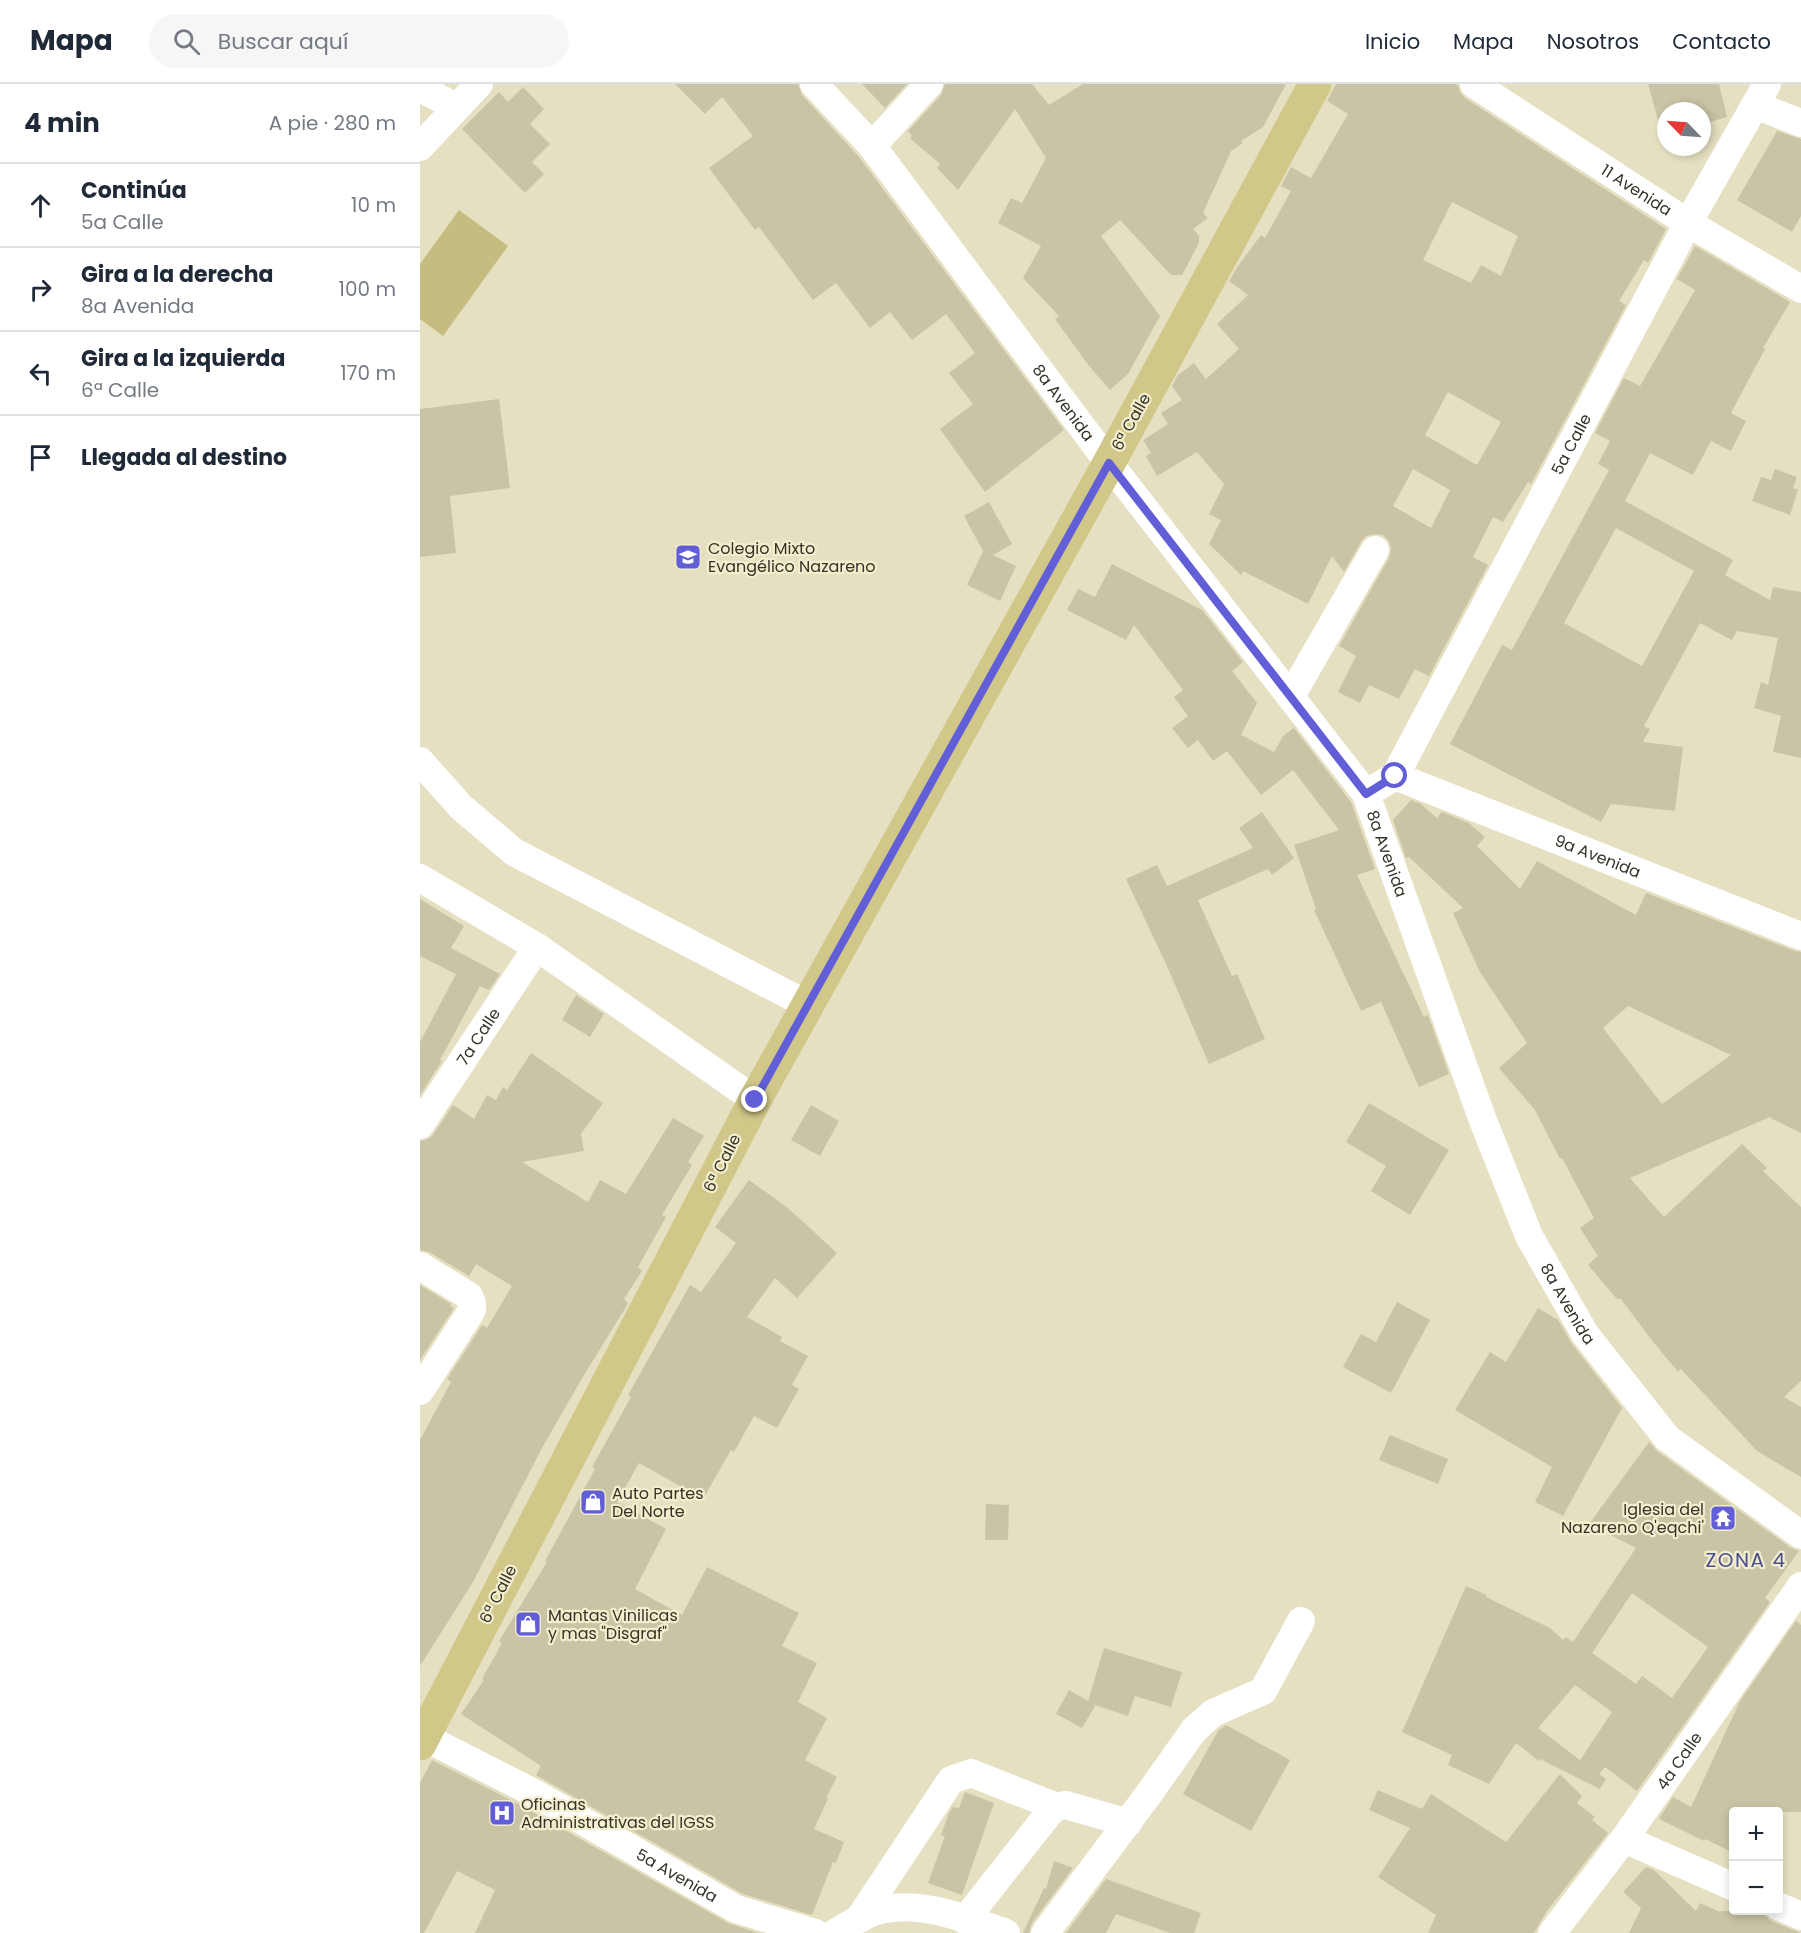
<!DOCTYPE html>
<html lang="es">
<meta charset="utf-8">
<style>
:root{--surface:#fff;--page:#f6f6f7;--text:#1f2937;--muted:#747a83;--line:#e0e1e3}
body{margin:0;font-family:Poppins,sans-serif;background:var(--page);color:var(--text)}
.controls{position:absolute;right:18px;bottom:18px;display:grid;overflow:hidden;border-radius:6px;box-shadow:0 3px 9px #0003}
.controls button{width:54px;height:54px;display:grid;place-items:center;padding:0;border:0;border-bottom:2px solid var(--line);background:var(--surface);color:var(--text);font:30px sans-serif}
.compass{position:absolute;left:1237px;top:18px;width:54px;height:54px;border-radius:50%;background:var(--surface);box-shadow:0 3px 9px #0003;rotate:295deg}
.stop{position:absolute;width:18px;height:18px;margin:-14px;border:4px solid #615ed7;border-radius:50%;background:#fff}
.stop.end{background:#615ed7;border-color:#fff;box-shadow:0 2px 6px #0008}
.list{margin:0;padding:0;list-style:none}
h2{display:flex;justify-content:space-between;align-items:center;height:78px;margin:0;padding:0 24px;font-size:26px}
h2 small{font-size:20px;font-weight:400;color:var(--muted)}
.list li{display:grid;grid-template-columns:39px 1fr auto;gap:18px;align-items:center;box-sizing:border-box;height:84px;padding:0 24px;border-top:2px solid var(--line)}
.list b{display:block;font-size:22px;white-space:nowrap}
.list p{margin:0;font-size:20px;white-space:nowrap;color:var(--muted)}
.list em{font-size:20px;font-style:normal;color:var(--muted)}
.icon{flex:none;width:33px;height:33px;fill:none;stroke:currentColor;stroke-width:2;stroke-linecap:round;stroke-linejoin:round}
.map{position:relative;flex:none;width:1381px;height:1849px;overflow:hidden}
header{display:flex;align-items:center;gap:36px;box-sizing:border-box;height:84px;padding:0 30px;background:var(--surface);border-bottom:2px solid var(--line)}
header strong{font-size:28px}
nav{display:flex;gap:33px;margin-inline-start:auto;font-size:21px}
.search{width:420px;height:54px;background:var(--page);display:flex;align-items:center;gap:15px;box-sizing:border-box;padding:0 21px;border-radius:33px;color:var(--muted);font-size:22px}
main{display:flex}
aside{flex:1;background:var(--surface)}
.map>svg:first-child{display:block}
.pitch{fill:#c6bc7f}
.building{fill:#c9c4a5;fill-rule:evenodd}
.lines{fill:none;stroke-linecap:round;stroke-linejoin:round}
.minor{stroke:#fff;stroke-width:28}
.major{stroke:#d1c788;stroke-width:33}
.route{stroke:#615ed7;stroke-width:8}
.labels{text-anchor:middle;dominant-baseline:central;stroke-width:4.5;stroke-linejoin:round;paint-order:stroke}
.street-label{font-size:16px;fill:#353327;stroke:#f3eece}
.poi-label{font-size:16px;fill:#353327;stroke:#f3eece;text-anchor:start}
.quarter-label{font-size:20px;letter-spacing:1.5px;fill:#4c4f8d;stroke:#f3eece}
</style>
<header>
<strong>Mapa</strong>
<div class="search"><svg class="icon" aria-label="search" viewBox="0 0 24 24"><circle cx="10" cy="10" r="6"/><path d="M15 15l6 6"/></svg>Buscar aquí</div>
<nav><a>Inicio</a><a>Mapa</a><a>Nosotros</a><a>Contacto</a></nav>
</header>
<main>
<aside>
<h2>4 min<small>A pie · 280 m</small></h2>
<ul class="list">
<li><svg class="icon" aria-label="ahead" viewBox="0 0 24 24"><path d="M12 20V5M6 11l6-6 6 6"/></svg><div><b>Continúa</b><p>5a Calle</p></div><em>10 m</em></li>
<li><svg class="icon" aria-label="right" viewBox="0 0 24 24"><path d="M7 20v-9h11M14 6l5 5-5 5"/></svg><div><b>Gira a la derecha</b><p>8a Avenida</p></div><em>100 m</em></li>
<li><svg class="icon" aria-label="left" viewBox="0 0 24 24"><path d="M17 20v-9H6M10 6l-5 5 5 5"/></svg><div><b>Gira a la izquierda</b><p>6ª Calle</p></div><em>170 m</em></li>
<li><svg class="icon" aria-label="arrive" viewBox="0 0 24 24"><path d="M6 21V4h12l-3 4 3 4H6"/></svg><div><b>Llegada al destino</b></div></li>
</ul>
</aside>
<div class="map">
<svg width="1381" height="1849" viewBox="0 0 1381 1849">
<rect width="100%" height="100%" fill="#e5e0c1"/>
<!-- pitch -->
<path class="pitch" d="M39 126 88 162 23 252 0 235V180Z"/>
<!-- building -->
<path class="building" d="M255 0H378L382 11 439 73 644 346 565 408 520 345 553 320 529 289 555 269 526 230 492 256 470 228 450 244 416 199 393 216 339 143 335 146 289 84 333 52 302 13 285 30Z
M442 0H487L465 24Z
M525 0H612L629 21 663 0H866L843 43 821 57 823 59 811 67 783 129 788 134 773 145 779 152V159L762 191H751L700 136 681 152 740 232 708 290 690 306 669 282 635 235 639 232 603 194 621 162 578 139 591 114 602 119 626 74 595 25 538 106 517 84 520 80 490 54 492 52 488 47 521 11Z
M916 0H1035L1038 1 1040 8 1045 14 1246 145 1228 179 1224 176 1199 217 1206 221 1111 400 1108 398 1083 438 1073 433 1053 473 1068 481 1009 592 995 585 979 615 949 601 940 619 918 608 936 572 919 562 969 474 971 465 969 457 963 451 956 450 946 452 941 458 924 488 912 472 888 520 823 487 821 491 789 460 801 436 789 430 804 400 777 368 737 392 726 372 731 369 723 356 748 340 741 329 762 316 752 302 758 291 774 279 786 295 819 265 797 240 828 211 809 197 818 182 841 151 845 154 871 107 861 102 871 83 891 94 928 30 907 17ZM1032 118 1098 152 1081 192 1061 181 1051 199 1003 176ZM1028 308 1081 338 1057 381 1005 351ZM993 385 1030 406 1011 444 973 422Z
M1228 0H1299L1307 33 1282 40V27H1246V49L1242 50Z
M103 3 124 25 110 40 130 60 112 78 124 90 105 109 42 45 79 8 88 18Z
M1357 47 1381 55V132L1372 148 1317 116Z
M1275 162 1370 218 1343 264 1345 265 1311 329 1326 337 1311 367 1291 357 1273 391 1230 369 1205 417 1313 476 1305 491 1350 516 1353 503 1381 508V674L1353 668 1361 632 1334 624 1341 598 1348 601 1358 554 1317 547 1312 556 1280 539 1224 642 1230 645 1223 658 1263 663 1255 727 1191 720 1181 738 1030 660 1082 561 1092 566 1189 386 1178 380 1190 357 1175 349 1204 294 1220 302 1275 206 1257 195ZM1196 444 1274 487 1222 582 1144 539Z
M79 315 90 404 30 412 36 469 0 473V325Z
M1355 385 1377 393 1373 404 1378 406 1370 431 1332 417 1341 393 1351 396Z
M569 418 592 460 573 471 596 482 580 517 547 501 563 467 544 432Z
M692 480 782 526 823 578 812 587 837 619 821 651 854 668 863 652 874 644 931 718 955 785 937 791 1004 933 1008 931 1029 990 999 1003 961 918 941 927 894 826 896 825 874 761 919 746 873 686 841 711 807 667 793 677 778 656 768 664 752 644 768 632 754 613 763 606 714 541 706 556 647 526 658 505 675 513Z
M991 716 1001 720 1017 734 1022 728 1049 739 1065 753 1057 762 1100 805 1117 777 1216 831 1226 809 1375 867 1381 868V1049L1350 1034 1352 1032 1210 1094 1244 1133 1322 1060 1347 1084 1343 1087 1381 1123V1297L1364 1313 1381 1323V1393L1337 1367 1261 1285 1258 1288 1230 1254 1201 1215H1197L1168 1181 1178 1172 1160 1144 1174 1134 1142 1074 1140 1075 1115 1026 1079 984 1107 959 1060 888 1033 829 1043 824 989 773 986 774 973 736ZM1208 922 1281 957 1311 971 1242 1020 1183 944Z
M842 728 874 774 852 791 848 785 778 816 812 892 817 890 845 955 789 980 747 882 706 795 737 781 747 802 833 764 819 744Z
M0 815 44 842 31 864 80 890 69 906 60 902 20 976 22 977 0 1011V958L36 890 0 872Z
M156 911 184 930 170 953 142 936Z
M111 969 183 1019 161 1050 164 1067 102 1078 168 1118 180 1096 206 1110 253 1034 284 1052 268 1078 272 1081 242 1131 246 1133 218 1183 222 1187 204 1215 208 1219 206 1223 161 1296 122 1364 53 1498 0 1582V1356L31 1298 27 1295 62 1241 67 1244 92 1202 56 1180 49 1192 9 1168 0 1166V1057L8 1055 13 1051 33 1021 54 1035 67 1011 76 1016 83 1003 87 1006Z
M949 1019 1029 1066 990 1131 951 1107 966 1082 926 1058Z
M391 1021 419 1037 400 1072 371 1056Z
M329 1096 368 1124 417 1169 377 1214 355 1194 327 1233 362 1253 360 1257 388 1272 372 1301 379 1305 357 1344 334 1332 314 1368 311 1366 283 1415 219 1379 197 1418 246 1445 215 1505 262 1531 287 1483 379 1529 362 1562 397 1579 378 1618 407 1634 385 1676 417 1693 406 1714 408 1715 394 1745 424 1758 416 1779 413 1778 392 1831 323 1810 116 1691 121 1682 41 1630 64 1596 62 1595 82 1559 79 1557 127 1478 125 1477 175 1385 172 1383 211 1313 208 1311 270 1201 281 1208 316 1159 295 1143Z
M0 1201 31 1220 30 1222 34 1224 0 1276Z
M977 1218 1010 1236 971 1309 923 1283 941 1250 956 1258Z
M1118 1224 1138 1236 1152 1260 1202 1324 1143 1432 1115 1418 1132 1383 1035 1326 1070 1268 1086 1278Z
M970 1351 1028 1375 1018 1400 959 1376Z
M1229 1358 1237 1367 1371 1464 1379 1467 1345 1514 1350 1518 1217 1707 1185 1683 1179 1690 1186 1695 1180 1705 1120 1675 1119 1677 1096 1659 1069 1700 1028 1681 1032 1671 982 1648 1046 1502 1067 1511 1066 1513 1130 1544 1143 1556 1146 1553 1153 1558 1216 1464 1169 1440ZM1212 1509 1288 1563 1252 1614 1222 1592 1216 1600 1172 1569ZM1155 1601 1192 1628 1160 1676 1118 1644Z
M566 1420 589 1421 588 1456H565Z
M1376 1537 1381 1541V1728H1314V1769L1285 1755 1284 1757 1239 1735 1253 1713 1271 1723 1320 1617Z
M684 1564 762 1588 751 1623 715 1612 708 1632 672 1620 675 1622 662 1644 636 1630 649 1606 668 1617Z
M806 1641 870 1676 831 1747 763 1710 798 1647Z
M12 1676 106 1724 308 1839 338 1849H55L75 1806 37 1787 4 1849H0V1699Z
M1140 1690 1162 1712 1157 1719 1175 1733 1172 1736 1188 1749 1127 1827 1114 1849H1008L1016 1831 958 1793 990 1744 949 1726 958 1706 1002 1725 1011 1710 1086 1758Z
M545 1708 574 1719 542 1811 508 1799 525 1752 521 1751 529 1729 533 1723 539 1724Z
M634 1777 653 1784 612 1839 609 1849H603L624 1804 626 1805Z
M1226 1783 1234 1786 1276 1827 1280 1819 1300 1828 1301 1827H1343L1345 1832 1351 1837 1381 1849H1209L1221 1824 1203 1808Z
M686 1795 781 1829 774 1849H750L696 1830 686 1849H646Z"/>
<g class="lines">
<!-- minor -->
<g class="minor">
<path id="s1" d="M394 0 452 62 689 379 946 710 1062 1034 1109 1152 1165 1250 1247 1354 1381 1451"/>
<path id="s2" d="M1054 0 1268 139 1381 205"/>
<path d="M0 4 36 23"/>
<path d="M1335 21 1381 39"/>
<path d="M452 62 509 0"/>
<path d="M0 63 59 0"/>
<path d="M871 612 955 466"/>
<path d="M0 677 41 723 94 768 388 921"/>
<path id="s3" d="M975 692 1381 852"/>
<path id="s4" d="M946 710 975 692 1268 139 1347 0"/>
<path d="M0 794 117 863 335 1016"/>
<path id="s5" d="M0 1041 117 863"/>
<path d="M0 1182 49 1212 52 1219V1226L0 1307"/>
<path id="s6" d="M0 1649 4 1653 114 1709 316 1825 395 1849"/>
<path d="M1204 1755 1314 1803"/>
<path d="M1358 1822 1381 1832"/>
<path d="M439 1835 531 1696 551 1689 637 1723"/>
<path d="M545 1836 630 1728 637 1723 646 1721 708 1739"/>
<path d="M415 1849C431 1840 447 1828 465 1825 505 1817 548 1836 586 1849"/>
<path d="M625 1849 728 1711 774 1646 793 1629 843 1607 881 1537"/>
<path id="s7" d="M1132 1849 1204 1755 1381 1502"/>
</g>
<!-- major -->
<path class="major" d="M0 1660 335 1016 689 379 895 0"/>
</g>
<g class="lines">
<!-- route -->
<path class="route" d="M335 1016 689 379 946 710 975 692"/>
</g>
<!-- icons -->
<defs>
<symbol id="university-square" viewBox="-11 -11 22 22"><rect x="-9" y="-9" width="18" height="18" rx="4" fill="#615ed7" stroke="#f3eece"/><path d="M0-5L7-2L0 1L-7-2ZM-4 1L0 2.5L4 1V4Q0 6-4 4Z" fill="#fff"/></symbol>
<symbol id="shop-square" viewBox="-11 -11 22 22"><rect x="-9" y="-9" width="18" height="18" rx="4" fill="#615ed7" stroke="#f3eece"/><path d="M-5-2.5h2.3a2.7 3.5 0 0 1 5.4 0H5L5.5 6h-11ZM-1.5-2.5h3a1.5 2.3 0 0 0-3 0Z" fill="#fff"/></symbol>
<symbol id="temple-square" viewBox="-11 -11 22 22"><rect x="-9" y="-9" width="18" height="18" rx="4" fill="#615ed7" stroke="#f3eece"/><path d="M0-6L5-2H3V0L6.5 2.5H4V6H1.5V3h-3V6H-4V2.5H-6.5L-3 0V-2H-5Z" fill="#fff"/></symbol>
<symbol id="hospital-square" viewBox="-11 -11 22 22"><rect x="-9" y="-9" width="18" height="18" rx="4" fill="#615ed7" stroke="#f3eece"/><path d="M-5-5h3v3.5h4V-5h3V5h-3V1.5h-4V5h-3Z" fill="#fff"/></symbol>
</defs>
<g fill-rule="evenodd">
<use href="#university-square" x="253" y="458" width="30" height="30"/>
<use href="#shop-square" x="158" y="1403" width="30" height="30"/>
<use href="#temple-square" x="1288" y="1419" width="30" height="30"/>
<use href="#shop-square" x="93" y="1525" width="30" height="30"/>
<use href="#hospital-square" x="67" y="1714" width="30" height="30"/>
</g>
<g class="labels">
<!-- street labels -->
<g class="street-label">
<text stroke="none"><textPath href="#s2" startOffset="194">11 Avenida</textPath></text>
<text stroke="none"><textPath href="#s1" startOffset="405">8a Avenida</textPath></text>
<text transform="translate(711 338) rotate(-61)">6ª Calle</text>
<text stroke="none"><textPath href="#s4" startOffset="410">5a Calle</textPath></text>
<text stroke="none"><textPath href="#s1" startOffset="963">8a Avenida</textPath></text>
<text stroke="none"><textPath href="#s3" startOffset="218">9a Avenida</textPath></text>
<text stroke="none"><textPath href="#s5" startOffset="106">7a Calle</textPath></text>
<text transform="translate(302 1079) rotate(-63)">6ª Calle</text>
<text stroke="none"><textPath href="#s1" startOffset="1449">8a Avenida</textPath></text>
<text transform="translate(78 1510) rotate(-63)">6ª Calle</text>
<text stroke="none"><textPath href="#s7" startOffset="214">4a Calle</textPath></text>
<text stroke="none"><textPath href="#s6" startOffset="294">5a Avenida</textPath></text>
</g>
<!-- poi labels -->
<g class="poi-label">
<text x="288" y="464">Colegio Mixto<tspan x="288" dy="18">Evangélico Nazareno</tspan></text>
<text x="192" y="1409">Auto Partes<tspan x="192" dy="18">Del Norte</tspan></text>
<text x="1284" y="1425" text-anchor="end">Iglesia del<tspan x="1284" dy="18">Nazareno Q'eqchi'</tspan></text>
<text x="128" y="1531">Mantas Vinilicas<tspan x="128" dy="18">y mas "Disgraf"</tspan></text>
<text x="101" y="1720">Oficinas<tspan x="101" dy="18">Administrativas del IGSS</tspan></text>
</g>
<!-- quarter labels -->
<g class="quarter-label">
<text x="1326" y="1476">ZONA 4</text>
</g>
</g>
</svg>
<div class="controls">
<button>+</button>
<button>−</button>
</div>
<svg class="compass" viewBox="-18 -18 36 36"><path d="M0-13l5 13h-10z" fill="#e53935"/><path d="M0 13l5-13h-10z" fill="#747a83"/></svg>
<div class="stop" style="left:975px;top:692px"></div>
<div class="stop end" style="left:335px;top:1016px"></div>
</div>
</main>
